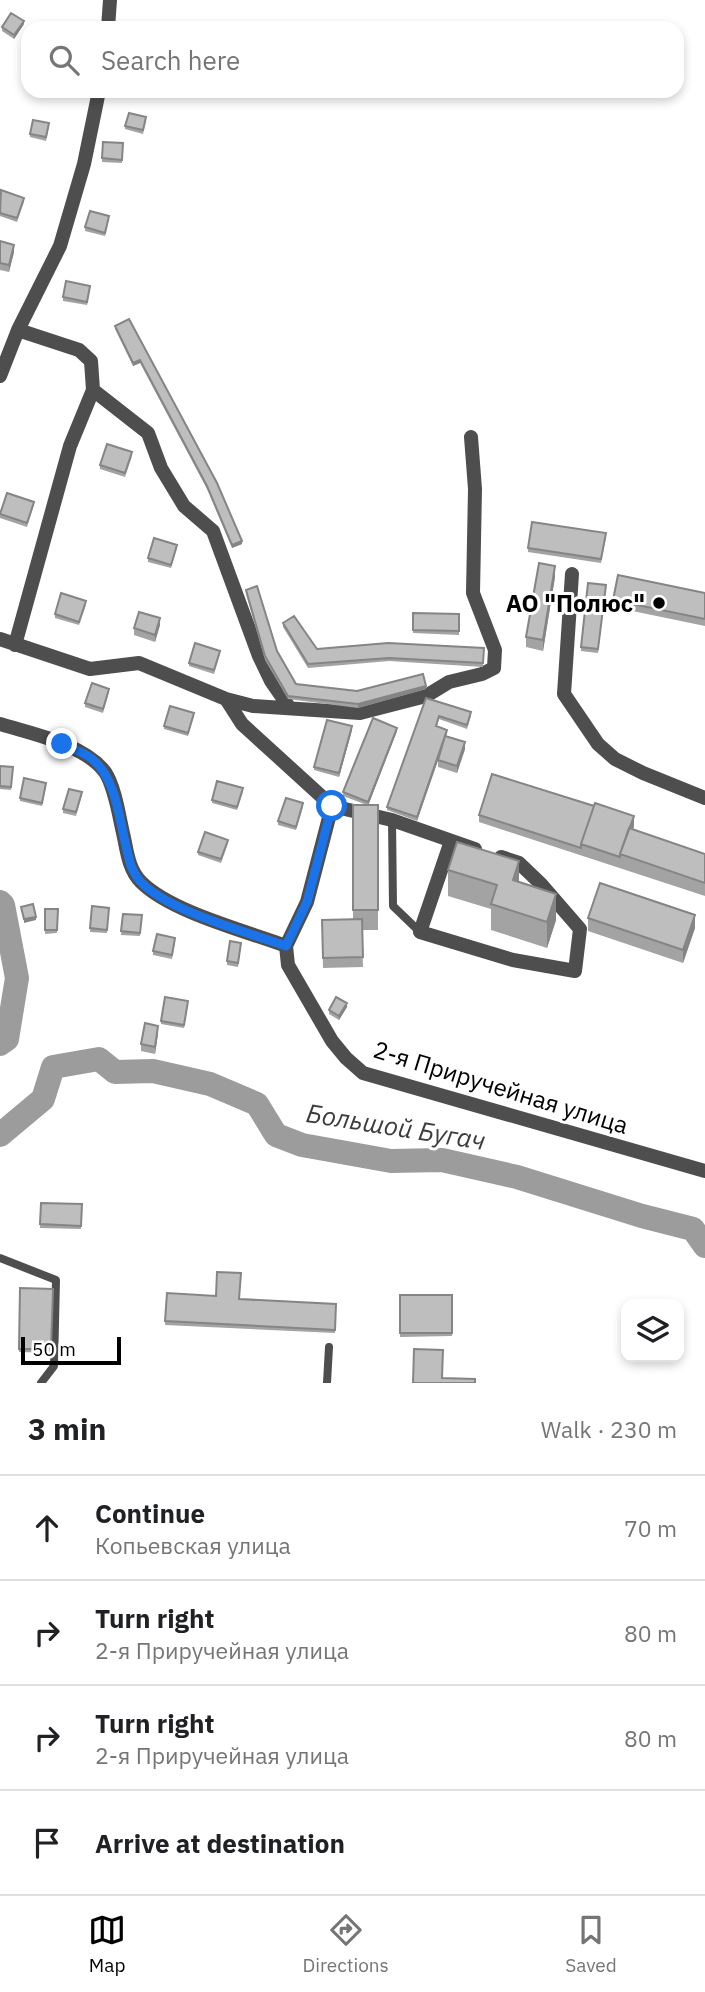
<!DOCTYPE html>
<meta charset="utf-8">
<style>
:root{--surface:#fff;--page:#f2f2f2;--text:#202124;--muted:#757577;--line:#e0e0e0;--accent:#000}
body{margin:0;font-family:"IBM Plex Sans",sans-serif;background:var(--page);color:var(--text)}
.controls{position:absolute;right:21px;bottom:21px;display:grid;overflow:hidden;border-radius:14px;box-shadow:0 4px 10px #0003}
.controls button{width:63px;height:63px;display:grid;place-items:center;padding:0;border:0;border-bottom:2px solid var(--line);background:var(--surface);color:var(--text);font:35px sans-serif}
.scale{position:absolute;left:21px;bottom:18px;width:100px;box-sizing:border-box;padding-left:7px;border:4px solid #000;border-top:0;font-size:19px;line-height:24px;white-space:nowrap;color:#000;-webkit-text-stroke:5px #fff;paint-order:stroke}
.stop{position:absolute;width:21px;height:21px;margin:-16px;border:5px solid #1a73e8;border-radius:50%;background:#fff}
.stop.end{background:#1a73e8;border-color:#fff;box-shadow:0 2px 7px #0008}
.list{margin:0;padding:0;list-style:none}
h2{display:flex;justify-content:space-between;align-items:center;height:91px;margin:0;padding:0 28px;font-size:30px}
h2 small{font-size:23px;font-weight:400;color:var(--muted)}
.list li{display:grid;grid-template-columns:46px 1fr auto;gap:21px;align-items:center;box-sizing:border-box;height:105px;padding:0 28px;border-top:2px solid var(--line)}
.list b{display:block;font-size:26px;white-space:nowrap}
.list p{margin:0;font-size:23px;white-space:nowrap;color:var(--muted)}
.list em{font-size:23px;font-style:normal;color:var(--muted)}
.icon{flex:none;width:38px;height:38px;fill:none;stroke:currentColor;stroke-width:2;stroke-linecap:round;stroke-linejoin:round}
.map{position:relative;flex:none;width:705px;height:1383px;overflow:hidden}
.search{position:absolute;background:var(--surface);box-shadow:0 4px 10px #0003;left:21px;right:21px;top:21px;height:77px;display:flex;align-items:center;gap:18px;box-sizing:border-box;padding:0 24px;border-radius:21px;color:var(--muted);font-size:26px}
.sheet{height:511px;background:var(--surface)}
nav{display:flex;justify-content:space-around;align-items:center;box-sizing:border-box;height:98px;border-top:2px solid var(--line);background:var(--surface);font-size:19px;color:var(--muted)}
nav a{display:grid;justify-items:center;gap:4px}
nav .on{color:var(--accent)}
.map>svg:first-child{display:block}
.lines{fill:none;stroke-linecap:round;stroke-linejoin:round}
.river{stroke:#9c9c9c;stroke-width:24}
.lane{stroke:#4e4e4e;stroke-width:8}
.street{stroke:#4e4e4e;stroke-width:14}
.wall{fill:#a3a3a3}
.shaded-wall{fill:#858585}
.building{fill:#bebebe;stroke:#858585;stroke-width:2}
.route{stroke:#1a73e8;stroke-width:9}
.poi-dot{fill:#000;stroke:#fff;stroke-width:2.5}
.labels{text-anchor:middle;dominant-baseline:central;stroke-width:6;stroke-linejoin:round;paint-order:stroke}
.poi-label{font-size:24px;font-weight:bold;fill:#000;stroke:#fff;text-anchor:end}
.street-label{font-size:24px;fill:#000;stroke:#fff}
.water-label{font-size:26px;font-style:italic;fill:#3d3d3d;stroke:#fff}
</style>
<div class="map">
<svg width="705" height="1383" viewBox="0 0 705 1383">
<rect width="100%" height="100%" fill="#fff"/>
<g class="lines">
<!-- river -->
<path class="river" d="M0 902 3 905 17 978 7 1039 0 1044
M0 1135 43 1099 53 1067 99 1059 115 1072 153 1071 210 1084 257 1104 276 1135 302 1145 391 1161 442 1160 517 1177 642 1216 693 1229 705 1246"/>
<!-- lane -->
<path class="lane" d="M392 820 393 906 420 932
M0 1258 56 1280 54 1366 41 1383
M327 1383 329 1347"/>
<!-- street -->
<path class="street" d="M108 28 110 0
M18 330 79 350 91 361 93 390 148 433 161 468 184 506 213 531 259 656 271 681 289 707
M0 376 18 330 60 246 84 164 99 91
M572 574 564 694 598 744 615 759 643 773 705 798
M0 639 90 669 139 663 226 699 242 724 332 806 307 902 286 946
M15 645 70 446 93 390
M226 699 253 706 360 713 426 696 449 682 482 674 494 668 495 650 473 593 475 489 471 437
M0 724C32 734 84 744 105 772 115 787 119 816 123 833 127 850 128 869 141 882 171 912 246 931 286 946L288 965 332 1041 346 1058 363 1073 705 1171
M332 806 392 820 475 849
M451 841 420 932 513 960 575 971 580 929 541 884 519 863 501 857"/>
</g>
<!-- wall -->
<path class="wall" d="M24 24 14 39 2 31V27Z
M146 121 143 134 125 129V126Z
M49 127 46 141 30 137V134Z
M103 142 123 143 122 163 102 162Z
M0 193 24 202 17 222 0 216Z
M109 219 105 236 85 231V227Z
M0 241 14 252 9 272 0 270Z
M90 289 87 305 63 301V297Z
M129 319 242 544 232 548 207 489 140 363 133 366 115 329V326Z
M132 456 125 477 100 469V465Z
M34 505 27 527 0 518V513Z
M606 537 601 563 528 552V548Z
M177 548 171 568 148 562V558Z
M555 577 543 651 526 647V637Z
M606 585 598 653 581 651V647Z
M246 590 277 651 296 684 357 691 426 689 358 708 288 699 265 660 246 594Z
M705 593V626L613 607V600Z
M86 605 79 625 55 618V614Z
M413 613 459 614V635L413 633Z
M283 623 317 649 484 648 483 667 389 661 308 668 283 627Z
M160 625 155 642 134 635V628Z
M220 654 214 674 189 666V663Z
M109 692 103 713 85 707V703Z
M426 698 471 716 467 729 439 719 437 726 447 733 446 736 465 749 457 773 438 767V761L417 821 387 810V807Z
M194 716 188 736 164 729V726Z
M352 730 339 777 314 770V767Z
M397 731 368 805H378V930H362L363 967 323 968 322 920H353V805H367L343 796V792Z
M0 766 13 767 11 790 0 789Z
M46 787 42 806 20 801V798Z
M243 792 237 810 212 803V800Z
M82 795 76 816 63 813V809Z
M303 807 296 830 278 825V821Z
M479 815 634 826 633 829 705 854V896L479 822Z
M228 843 221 863 198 855V852Z
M448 870 519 882 556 920 547 948 491 930V909L448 896Z
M92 906 109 908 107 933 90 932Z
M45 909H58L57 933 45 934Z
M123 914 142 915 140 936 121 935Z
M588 918 695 928 683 963 588 931Z
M175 942 172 959 153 955V951Z
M241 946 238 967 227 965V961Z
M188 1004 184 1028 161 1024V1021Z
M347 1007 339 1020 329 1014V1010Z
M158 1033 155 1054 141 1051V1044Z
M41 1203 82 1204 81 1229 40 1228Z
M20 1288 53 1289 51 1353 19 1352Z
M167 1293 216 1296 240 1299 336 1304 335 1333 165 1325Z
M400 1295H452V1336L400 1337Z"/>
<!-- shaded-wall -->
<path class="shaded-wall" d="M24 21V24L14 39V35Z
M14 245V252L9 272V265Z
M140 360V363L133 366V363Z
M242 541V544L232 548V545Z
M555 566V577L543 651V640Z
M160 618V625L155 642V635Z
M426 686V689L358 708V704Z
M352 726V730L339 777V773Z
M397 728V731L368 806V802Z
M447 730V733L417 821V817Z
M465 742V749L457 773V766Z
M634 816V826L625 856 621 855Z
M519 861V887L513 880Z
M556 894V920L547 948V922Z
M695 915V928L683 963V950Z
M36 917V920L24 923V919Z
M347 1003V1007L339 1020V1016Z
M158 1026V1033L155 1054V1047Z"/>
<!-- building -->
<path class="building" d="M11 13 24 21 14 35 2 27Z
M129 113 146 117 143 130 125 126Z
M33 120 49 123 46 137 30 134Z
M103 142 123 143 122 160 102 158Z
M1 190 24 198 17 218 0 213Z
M90 211 109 216 105 233 85 227Z
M0 241 14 245 9 265 0 263Z
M66 281 90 286 87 302 63 297Z
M129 319 217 483 242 541 232 545 207 486 140 360 133 363 115 326Z
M107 444 132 452 125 473 100 465Z
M7 493 34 502 27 523 0 514Z
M532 522 606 533 601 559 528 548Z
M154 538 177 545 171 565 148 558Z
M539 563 555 566 543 640 526 637Z
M618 575 705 593V619L613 600Z
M588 583 606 585 598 649 581 647Z
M257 586 277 651 296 684 357 691 423 674 426 686 358 704 288 696 265 656 246 590Z
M61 593 86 601 79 622 55 614Z
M139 612 160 618 155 635 134 628Z
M413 613 459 614V631L413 630Z
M294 616 317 649 388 643 484 648 483 663 389 658 308 664 283 623Z
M195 643 220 651 214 670 189 663Z
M92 683 109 689 103 709 85 703Z
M426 698 471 712 467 725 439 716 436 726 447 730 417 817 387 807Z
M170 706 194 713 188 733 164 726Z
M373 718 397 728 368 802 343 792Z
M327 720 352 726 339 773 314 767Z
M445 736 465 742 457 766 438 760Z
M0 766 13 767 11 787 0 786Z
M492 774 594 806 581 844V848L479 815Z
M24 778 46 783 42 803 20 798Z
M217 781 243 788 237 807 212 800Z
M69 789 82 792 76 812 63 809Z
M286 798 303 803 296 827 278 821Z
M595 803 634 816 620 854V857L581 844Z
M353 805H378V910H353Z
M629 828 705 854V883L620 854Z
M205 832 228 840 221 859 198 852Z
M457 842 519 861 513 880 556 894 547 922 491 904 497 885 448 870Z
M600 883 695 915 683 950 588 918Z
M33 904 36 917 24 919 21 907Z
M92 906 109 908 107 930 90 928Z
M45 909H58L57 930H45Z
M123 914 142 915 140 933 121 931Z
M362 919 363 957 323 958 322 920Z
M157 934 175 938 172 955 153 951Z
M230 941 241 943 238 963 227 961Z
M165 997 188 1001 184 1025 161 1021Z
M336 997 347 1003 339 1016 329 1010Z
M145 1023 158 1026 155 1047 141 1044Z
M41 1203 82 1204 81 1226 40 1224Z
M217 1272 241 1273 239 1299 336 1304 335 1330 165 1321 167 1293 216 1296Z
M20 1288 53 1289 51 1349H19Z
M400 1295H452V1333H400Z
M414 1349 443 1350 442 1378 475 1379V1383H413Z"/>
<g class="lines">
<!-- route -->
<path class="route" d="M62 744C71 748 83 752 91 758 116 777 119 818 126 846 129 859 131 871 140 881 167 911 247 932 286 946L307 902 332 806"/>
</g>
<!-- markers -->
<circle class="poi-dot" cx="659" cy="603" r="7"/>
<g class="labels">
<!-- poi labels -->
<g class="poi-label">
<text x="645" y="603">АО "Полюс"</text>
</g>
<!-- street labels -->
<g class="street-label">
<text transform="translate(501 1087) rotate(17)">2-я Приручейная улица</text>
</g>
<!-- water labels -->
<g class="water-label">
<text transform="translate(396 1126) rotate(9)">Большой Бугач</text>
</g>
</g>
</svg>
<div class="controls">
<button><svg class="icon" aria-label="layers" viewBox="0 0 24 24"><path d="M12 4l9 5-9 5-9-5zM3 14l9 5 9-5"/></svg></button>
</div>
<div class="scale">50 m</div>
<div class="stop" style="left:332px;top:806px"></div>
<div class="stop end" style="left:62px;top:744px"></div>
<div class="search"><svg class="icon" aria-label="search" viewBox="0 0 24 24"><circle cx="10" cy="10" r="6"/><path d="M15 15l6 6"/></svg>Search here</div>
</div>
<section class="sheet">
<h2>3 min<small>Walk · 230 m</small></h2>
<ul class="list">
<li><svg class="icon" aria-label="ahead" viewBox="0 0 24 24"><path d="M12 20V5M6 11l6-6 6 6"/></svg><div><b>Continue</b><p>Копьевская улица</p></div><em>70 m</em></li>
<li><svg class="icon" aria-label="right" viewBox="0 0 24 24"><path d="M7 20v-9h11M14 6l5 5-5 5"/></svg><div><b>Turn right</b><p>2-я Приручейная улица</p></div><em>80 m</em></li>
<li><svg class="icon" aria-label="right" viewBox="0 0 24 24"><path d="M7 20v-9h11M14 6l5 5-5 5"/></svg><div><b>Turn right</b><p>2-я Приручейная улица</p></div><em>80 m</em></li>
<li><svg class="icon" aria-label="arrive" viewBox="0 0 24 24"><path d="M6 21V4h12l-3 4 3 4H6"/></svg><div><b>Arrive at destination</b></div></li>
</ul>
</section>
<nav>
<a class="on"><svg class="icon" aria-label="map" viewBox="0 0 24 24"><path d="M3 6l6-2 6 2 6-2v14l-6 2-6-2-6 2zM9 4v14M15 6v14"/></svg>Map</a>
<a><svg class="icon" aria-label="directions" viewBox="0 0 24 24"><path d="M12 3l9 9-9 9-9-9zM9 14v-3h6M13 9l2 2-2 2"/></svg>Directions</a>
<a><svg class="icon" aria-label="saved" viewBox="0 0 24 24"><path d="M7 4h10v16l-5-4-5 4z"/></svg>Saved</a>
</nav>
